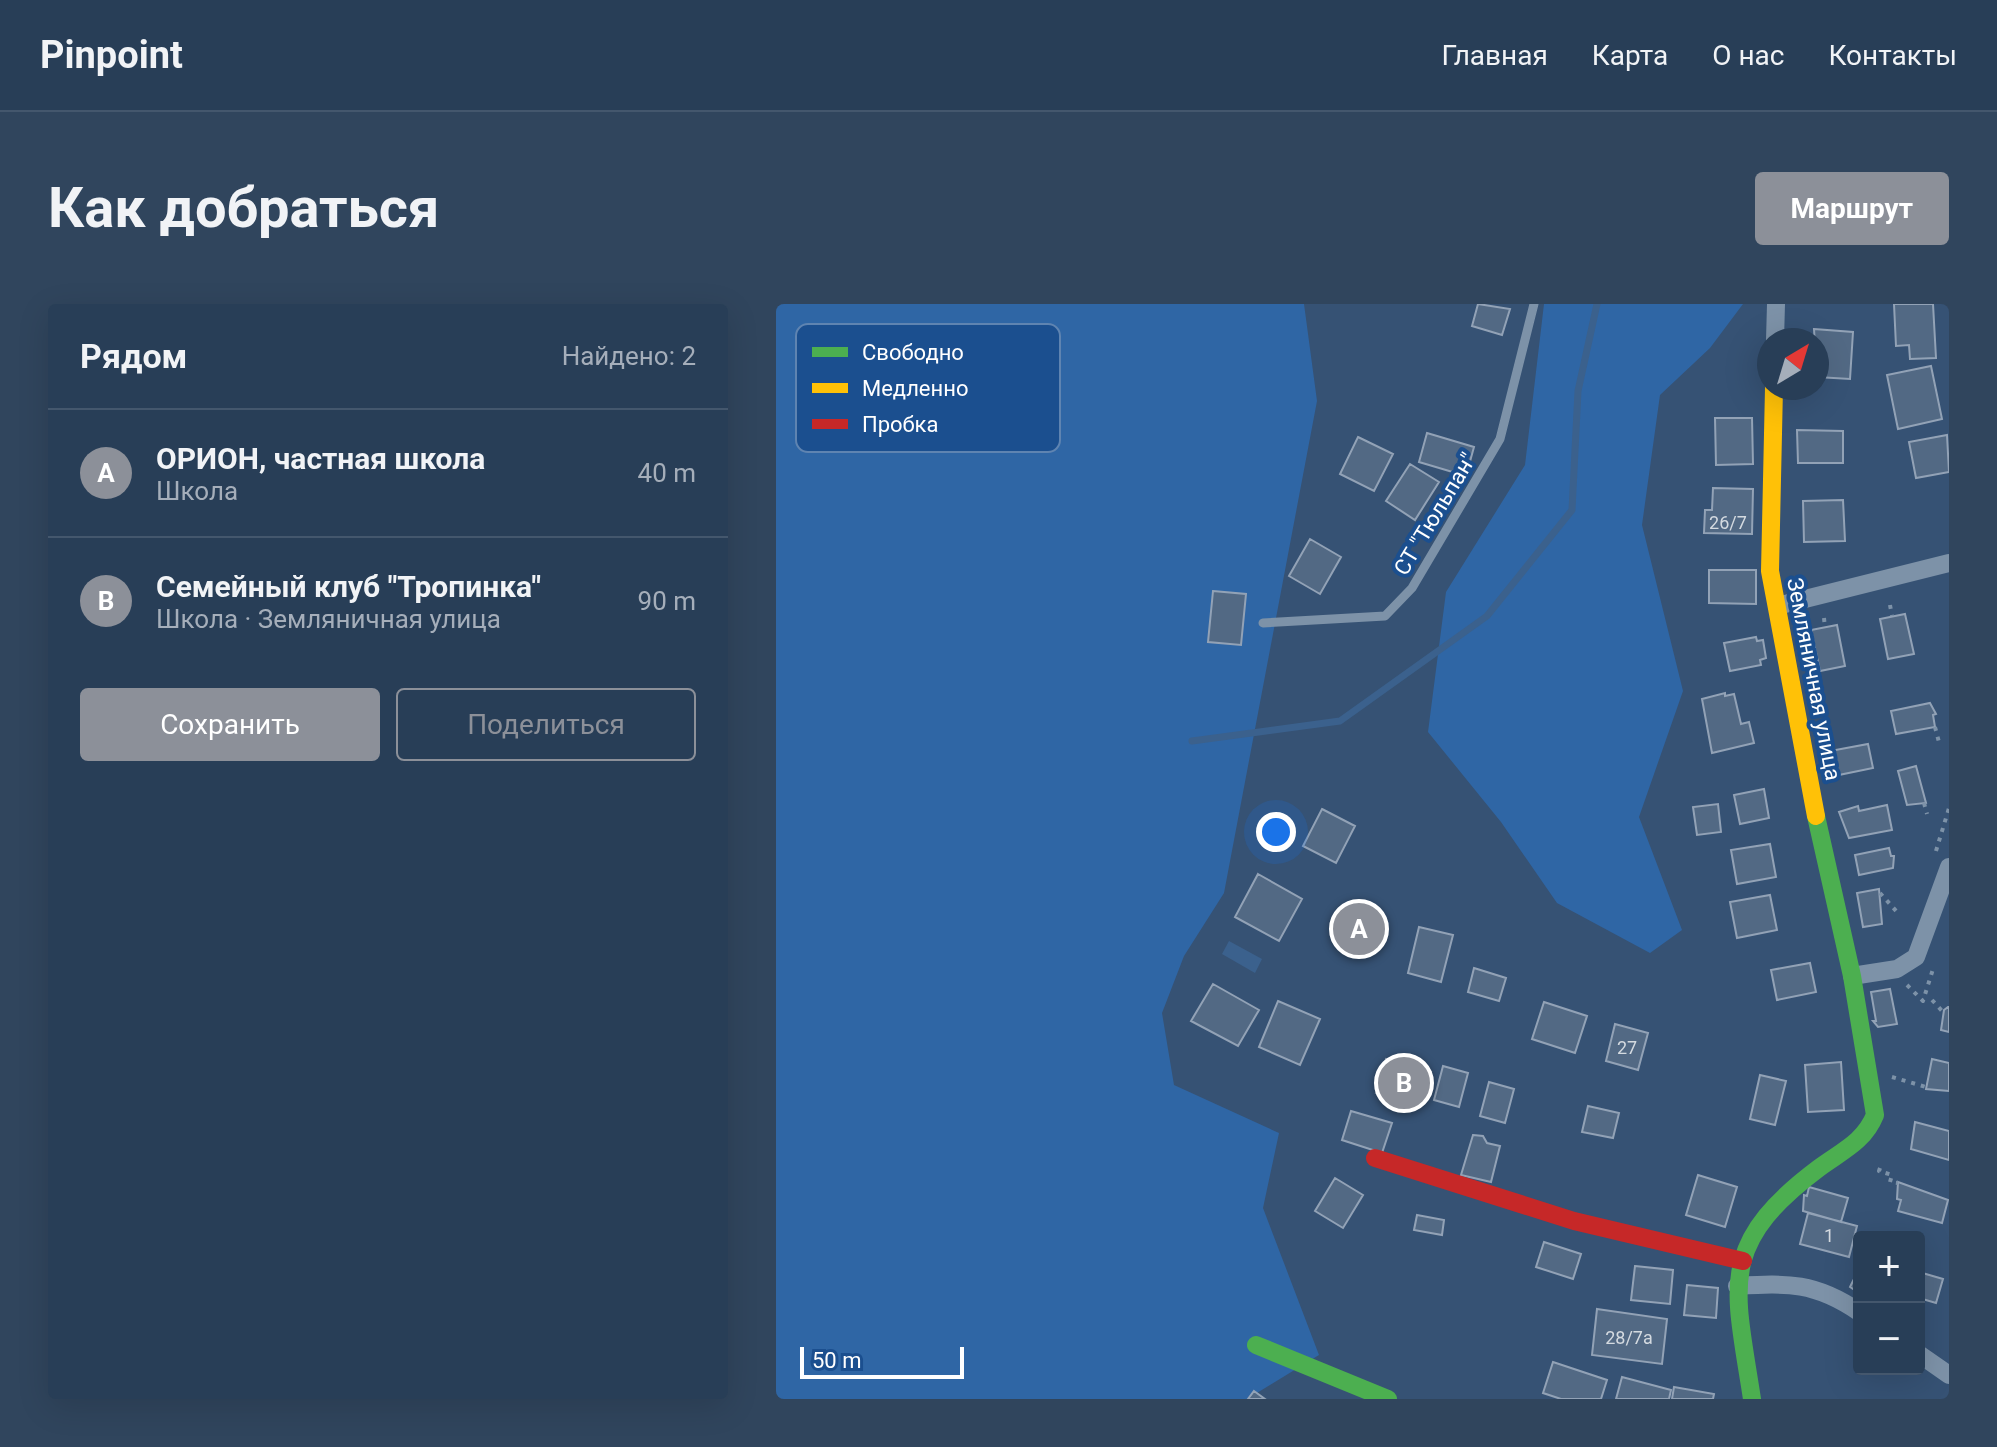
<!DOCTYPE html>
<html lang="ru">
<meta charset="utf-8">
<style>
:root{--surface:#283e57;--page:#30455d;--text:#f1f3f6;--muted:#a5aeba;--line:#44576d;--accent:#8c9099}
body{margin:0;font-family:Roboto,sans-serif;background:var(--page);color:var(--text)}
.controls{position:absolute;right:24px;bottom:24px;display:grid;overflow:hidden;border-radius:8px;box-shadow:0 8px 32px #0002}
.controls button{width:72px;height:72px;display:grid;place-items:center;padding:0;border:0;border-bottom:2px solid var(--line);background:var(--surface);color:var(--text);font:40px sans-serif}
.compass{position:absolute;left:981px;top:24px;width:72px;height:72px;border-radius:50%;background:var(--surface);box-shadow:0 8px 32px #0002;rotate:38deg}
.scale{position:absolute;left:24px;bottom:20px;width:164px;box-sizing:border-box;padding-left:8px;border:4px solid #fff;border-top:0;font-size:22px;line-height:28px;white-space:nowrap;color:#fff;-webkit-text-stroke:6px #1b4f8f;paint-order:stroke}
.you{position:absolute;left:500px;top:528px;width:28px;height:28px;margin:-20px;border:6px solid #fff;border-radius:50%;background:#1a73e8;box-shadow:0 0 0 12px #1a73e833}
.badge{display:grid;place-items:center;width:52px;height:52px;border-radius:50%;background:var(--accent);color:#fff;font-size:26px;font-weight:700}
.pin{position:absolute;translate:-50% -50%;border:4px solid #fff;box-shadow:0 2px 8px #0006}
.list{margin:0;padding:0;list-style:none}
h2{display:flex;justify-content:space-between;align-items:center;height:104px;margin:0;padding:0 32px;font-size:34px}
h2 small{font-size:26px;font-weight:400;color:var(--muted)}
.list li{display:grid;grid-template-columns:52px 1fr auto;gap:24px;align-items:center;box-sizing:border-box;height:128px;padding:0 32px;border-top:2px solid var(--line)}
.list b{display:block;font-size:30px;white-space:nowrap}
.list p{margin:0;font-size:26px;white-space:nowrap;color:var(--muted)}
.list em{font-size:26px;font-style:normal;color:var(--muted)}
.actions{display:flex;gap:16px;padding:24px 32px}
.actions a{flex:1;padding:18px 0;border:2px solid var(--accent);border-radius:8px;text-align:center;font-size:28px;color:var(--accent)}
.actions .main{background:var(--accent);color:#fff}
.map{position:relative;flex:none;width:1173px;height:1095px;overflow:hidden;border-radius:8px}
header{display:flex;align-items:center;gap:48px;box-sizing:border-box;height:112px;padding:0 40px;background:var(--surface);border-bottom:2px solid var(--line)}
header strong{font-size:38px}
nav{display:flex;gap:44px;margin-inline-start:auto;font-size:28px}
.intro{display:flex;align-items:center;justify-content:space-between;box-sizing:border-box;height:192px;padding:0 48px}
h1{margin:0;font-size:56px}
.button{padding:20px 36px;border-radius:8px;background:var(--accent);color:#fff;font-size:28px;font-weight:700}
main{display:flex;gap:48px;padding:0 48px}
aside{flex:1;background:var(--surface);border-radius:8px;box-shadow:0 8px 32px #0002}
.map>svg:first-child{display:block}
.green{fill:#2f66a5}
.water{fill:#3b618d}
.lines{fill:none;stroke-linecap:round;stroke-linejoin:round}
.stream{stroke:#3b618d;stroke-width:7}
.building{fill:#526984;stroke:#92a2b6;stroke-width:2}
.path{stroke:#7d92a8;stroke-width:4;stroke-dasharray:4 6;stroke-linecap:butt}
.lane{stroke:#7d92a8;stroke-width:9}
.street{stroke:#7d92a8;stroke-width:18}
.fast{stroke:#4caf50;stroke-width:18}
.slow{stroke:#ffc107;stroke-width:18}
.jam{stroke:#c62828;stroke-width:18}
.labels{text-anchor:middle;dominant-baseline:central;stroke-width:8;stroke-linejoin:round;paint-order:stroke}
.number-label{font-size:18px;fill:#d4dae0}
.street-label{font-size:22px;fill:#fff;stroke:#1b4f8f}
.key{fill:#1b4f8f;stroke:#5f84b1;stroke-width:2}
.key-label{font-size:22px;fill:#fff}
</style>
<header>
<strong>Pinpoint</strong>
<nav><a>Главная</a><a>Карта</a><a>О нас</a><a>Контакты</a></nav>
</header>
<div class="intro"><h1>Как добраться</h1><a class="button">Маршрут</a></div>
<main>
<aside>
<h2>Рядом<small>Найдено: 2</small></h2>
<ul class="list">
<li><span class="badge">A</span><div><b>ОРИОН, частная школа</b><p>Школа</p></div><em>40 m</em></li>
<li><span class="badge">B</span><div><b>Семейный клуб &quot;Тропинка&quot;</b><p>Школа · Земляничная улица</p></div><em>90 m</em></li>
</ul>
<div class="actions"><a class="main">Сохранить</a><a>Поделиться</a></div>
</aside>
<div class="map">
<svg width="1173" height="1095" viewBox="0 0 1173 1095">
<rect width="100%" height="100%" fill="#365274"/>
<!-- green -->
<path class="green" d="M0 0H528L541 97 448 589 408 652 386 709 398 781 503 829 487 904 543 1051 471 1095H0Z
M768 0H967L934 44 884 91 866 221 907 387 863 513 906 626 874 649 781 599 725 518 652 428 670 288 749 161Z"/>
<!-- water -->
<path class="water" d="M453 637 486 655 479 669 446 650Z"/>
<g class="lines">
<!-- stream -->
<path class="stream" d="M416 437 564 417 711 312 796 206 802 87 821 0"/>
</g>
<!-- building -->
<path class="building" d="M702 0 734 5 726 31 696 22Z
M1118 0H1157L1160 54 1134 55 1133 41 1120 42Z
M1038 25 1077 28 1074 75 1041 73Z
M1155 62 1166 115 1122 125 1111 71Z
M939 114H976L977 160 940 161Z
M1021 126 1067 127V159H1022Z
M651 129 698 143 690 172 643 158Z
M1171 131 1173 168 1140 174 1133 138Z
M582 133 617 150 598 187 564 170Z
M634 160 663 178 639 216 610 197Z
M937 184 977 185 976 230 928 229 929 206H936Z
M1067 196 1069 237 1028 238 1027 197Z
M534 235 565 253 544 290 513 272Z
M933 266H980V300L933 299Z
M437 287 470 290 465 341 432 338Z
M1129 310 1138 350 1112 355 1104 315Z
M1061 321 1069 362 1044 367 1035 326Z
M980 333 981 337 987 336 990 354 984 356 985 361 954 367 948 339Z
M949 389V392L958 390 965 420 973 418 978 439 936 449 926 395Z
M1154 399 1160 410 1157 411 1159 423 1120 430 1115 407Z
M1092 440 1097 464 1058 472 1054 447Z
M1140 462 1150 499 1131 501 1122 467Z
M988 485 993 514 964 520 958 491Z
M942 500 945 528 921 531 917 503Z
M1111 501 1116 526 1073 534 1063 508 1082 502 1083 507Z
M546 505 579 522 560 559 527 542Z
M994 540 1000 573 961 580 955 546Z
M1113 544 1115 552H1118L1117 564 1083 571 1079 551Z
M482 570 526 595 503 637 459 613Z
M1103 585 1106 620 1087 623 1081 589Z
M994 591 1001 626 961 634 954 598Z
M569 601 608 613 597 650 558 638Z
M643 623 677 631 665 678 632 669Z
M1034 659 1040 688 1001 696 995 666Z
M698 664 730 674 723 697 692 688Z
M437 680 483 706 462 742 415 717Z
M1114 685 1121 720 1102 723 1097 717H1100L1095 688Z
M502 697 544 715 524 761 483 743Z
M768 698 811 712 799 749 756 735Z
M1172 703H1173V728L1165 726 1168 706Z
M839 720 872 729 862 766 830 757Z
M610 755 655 768 645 802 600 789Z
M1156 755 1173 759V787L1150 785Z
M1065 758 1068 806 1032 808 1029 761Z
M667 762 692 769 683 803 658 796Z
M984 771 1010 777 999 821 974 815Z
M713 778 738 785 729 819 704 812Z
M812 802 843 809 837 834 806 828Z
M575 807 616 819 606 849 566 836Z
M1139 818 1173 827V856L1135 845Z
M697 831 707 832 711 839 724 842 715 878 685 871Z
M922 871 961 883 949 923 910 911Z
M559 874 587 891 567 924 539 907Z
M1122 878 1172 896 1166 919 1122 907 1125 896 1121 895Z
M1033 883 1072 894 1065 918 1027 907 1028 891 1031 892Z
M1032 909 1081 922 1073 953 1024 940Z
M641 911 668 916 666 931 638 926Z
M768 938 805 950 797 975 760 963Z
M859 962 897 966 894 1000 855 996Z
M1083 965V989L1074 983Z
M1143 968 1167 975 1160 999 1143 994Z
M911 981 942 984 940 1014 908 1011Z
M821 1005 891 1015 886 1060 816 1051Z
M777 1058 831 1076 825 1095H785L767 1089Z
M846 1073 895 1086 893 1095H840Z
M898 1083 938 1090 937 1095H896Z
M478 1087 489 1095H472Z"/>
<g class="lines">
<!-- path -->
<path class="path" d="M1114 301 1116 312
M1048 314 1049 324
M1159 423 1164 442
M1148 499 1151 510
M1160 547 1173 504
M1104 589 1121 608
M1131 681 1147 697 1157 665
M1156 696 1167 708
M1116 773 1150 783
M1104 864 1103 867 1116 871 1114 878 1122 879"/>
<!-- lane -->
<path class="lane" d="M487 319 609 312 636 284 724 135 758 0"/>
<!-- street -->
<path class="street" d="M999 36 1000 0
M1001 302 1173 259
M1076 672 1121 665 1140 653 1173 563
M961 982C1012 979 1039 978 1083 1008
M1143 1050 1173 1071"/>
<!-- fast -->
<path class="fast" d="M480 1041 612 1095
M976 1095C959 983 940 941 1043 864 1066 847 1088 838 1099 811L1076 672 1040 512"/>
<!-- slow -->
<path class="slow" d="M998 84 994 267 1040 512"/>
<!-- jam -->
<path class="jam" d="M599 854 798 917 967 957"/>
</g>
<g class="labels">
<!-- number labels -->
<g class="number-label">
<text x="952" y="218">26/7</text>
<text x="851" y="743">27</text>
<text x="1053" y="931">1</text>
<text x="853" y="1033">28/7а</text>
</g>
<!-- street labels -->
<g class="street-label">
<text transform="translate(659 210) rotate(-59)">СТ "Тюльпан"</text>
<text transform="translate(1038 375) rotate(79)">Земляничная улица</text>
</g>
</g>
<!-- legend -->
<rect x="20" y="20" width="264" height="128" rx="12" class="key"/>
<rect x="36" y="43" width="36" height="10" fill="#4caf50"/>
<rect x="36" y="79" width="36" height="10" fill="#ffc107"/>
<rect x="36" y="115" width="36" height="10" fill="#c62828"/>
<g class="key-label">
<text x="86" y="56">Свободно</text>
<text x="86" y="92">Медленно</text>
<text x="86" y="128">Пробка</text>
</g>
</svg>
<div class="controls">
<button>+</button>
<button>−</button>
</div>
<svg class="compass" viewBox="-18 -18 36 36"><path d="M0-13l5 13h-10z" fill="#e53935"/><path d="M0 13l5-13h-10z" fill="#a5aeba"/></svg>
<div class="scale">50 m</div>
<div class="you"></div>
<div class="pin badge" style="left:583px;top:625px">A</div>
<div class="pin badge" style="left:628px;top:779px">B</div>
</div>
</main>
